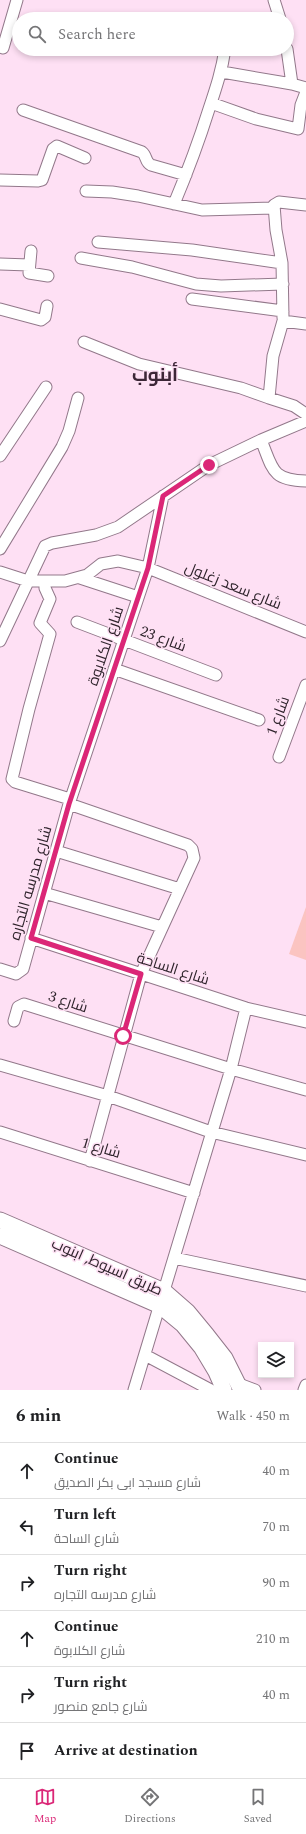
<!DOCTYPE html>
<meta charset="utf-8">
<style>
:root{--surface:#fff;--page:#f2f2f2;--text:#202124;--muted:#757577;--line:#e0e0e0;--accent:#db2777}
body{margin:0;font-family:Spectral,Cairo,serif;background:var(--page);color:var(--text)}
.controls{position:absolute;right:12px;bottom:12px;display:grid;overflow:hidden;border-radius:0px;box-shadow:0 2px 6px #0003}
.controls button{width:36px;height:36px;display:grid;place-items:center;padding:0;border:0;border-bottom:1px solid var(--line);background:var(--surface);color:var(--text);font:20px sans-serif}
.stop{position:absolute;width:12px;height:12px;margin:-9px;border:3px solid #db2777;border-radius:50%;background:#fff}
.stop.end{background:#db2777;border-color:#fff;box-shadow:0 1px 4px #0008}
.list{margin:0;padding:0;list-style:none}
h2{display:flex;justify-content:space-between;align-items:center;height:52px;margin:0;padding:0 16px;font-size:17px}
h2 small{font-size:13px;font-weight:400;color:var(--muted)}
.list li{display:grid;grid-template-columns:26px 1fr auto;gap:12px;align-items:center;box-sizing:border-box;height:56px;padding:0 16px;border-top:1px solid var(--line)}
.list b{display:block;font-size:15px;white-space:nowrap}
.list p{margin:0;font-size:13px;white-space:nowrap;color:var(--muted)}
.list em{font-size:13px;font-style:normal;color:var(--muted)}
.icon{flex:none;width:22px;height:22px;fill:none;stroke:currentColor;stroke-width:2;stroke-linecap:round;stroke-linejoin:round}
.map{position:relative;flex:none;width:306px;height:1390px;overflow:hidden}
.search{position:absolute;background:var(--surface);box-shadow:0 2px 6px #0003;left:12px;right:12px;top:12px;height:44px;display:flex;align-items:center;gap:10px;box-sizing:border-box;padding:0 14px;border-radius:22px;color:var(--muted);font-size:15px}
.sheet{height:388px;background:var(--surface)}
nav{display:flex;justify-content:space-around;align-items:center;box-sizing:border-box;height:56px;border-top:1px solid var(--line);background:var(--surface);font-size:11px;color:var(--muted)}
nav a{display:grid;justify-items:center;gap:2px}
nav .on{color:var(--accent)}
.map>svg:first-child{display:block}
.pitch{fill:#fbc4c1}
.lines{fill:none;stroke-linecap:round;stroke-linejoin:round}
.street-casing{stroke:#92788a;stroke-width:13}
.secondary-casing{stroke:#92788a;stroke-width:17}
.street{stroke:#fff;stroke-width:11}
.secondary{stroke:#fff;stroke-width:15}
.route{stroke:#db2777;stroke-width:5}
.labels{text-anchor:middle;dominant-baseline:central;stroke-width:3;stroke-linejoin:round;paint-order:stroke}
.street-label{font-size:15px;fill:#2e232b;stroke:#fee0f4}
.district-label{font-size:19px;font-weight:bold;fill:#3d2737;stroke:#fee0f4}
</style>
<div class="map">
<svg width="306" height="1390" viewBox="0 0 306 1390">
<rect width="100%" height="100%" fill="#fee0f4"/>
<!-- pitch -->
<path class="pitch" d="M306 907V960L289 954Z"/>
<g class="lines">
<defs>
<path id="street" d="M274 0 280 19
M3 48 17 0
M287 49 292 84 306 88
M222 72 292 84
M211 103 256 119 298 129 301 105 306 92
M23 110 142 152C147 156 145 162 151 165L186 175
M0 180 38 181 42 180 53 149 57 146 85 158
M86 191 112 192 138 196 202 210 274 208
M174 204C187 173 199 141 209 109 216 88 222 70 225 49
M98 242 192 250 282 263 276 230 274 205 279 202 306 205
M31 251 29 273 48 276
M81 258 132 267 196 284 221 286 283 284
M282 263 283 318
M0 264 29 265
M192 299 283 311
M0 309 41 320 45 317 47 306
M306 324 283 321 273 356 269 398 294 406 306 414
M84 342 139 364 241 388 269 398
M261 440C273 469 271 480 306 481
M0 456 46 387
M0 549 62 447 69 431 78 398
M0 572 28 581H65L87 575 101 564 118 561 148 568 306 632
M80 578 138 597
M45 582V588L50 599 40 623 50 634 29 709 12 779 15 782 70 799
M77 622 216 675
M0 641 45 546 52 543 96 535 118 527 209 465 261 440 306 421
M114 669 259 720
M279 757 306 685
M69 804 188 845 192 849 194 858 141 974 90 1161
M56 851 180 889
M44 893 162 927
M31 938 246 1008 306 1022
M0 969 16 974 23 969 69 804 148 568 163 496
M14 1021 18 1007 24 1004 231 1069 306 1090
M0 1065 108 1096 211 1132 306 1155
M0 1132 194 1193
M174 1258 306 1286
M145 1355 211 1390
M239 1384 255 1390
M134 1390 231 1069 246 1008
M304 1390 306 1385"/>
<path id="secondary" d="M0 1220 164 1291 188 1312 207 1335 225 1358 241 1390
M0 1236 160 1306 183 1325 201 1347 216 1372 224 1390"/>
</defs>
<!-- street casing -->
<use href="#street" class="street-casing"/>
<!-- secondary casing -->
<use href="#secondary" class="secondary-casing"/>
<!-- street -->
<use href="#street" class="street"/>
<!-- secondary -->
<use href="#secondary" class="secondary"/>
</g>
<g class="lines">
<!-- route -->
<path class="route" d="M123 1036 141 974 31 938 69 804 148 568 163 496 209 465"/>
</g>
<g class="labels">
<!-- street labels -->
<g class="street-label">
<text transform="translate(233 586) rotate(22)">شارع سعد زغلول</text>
<text transform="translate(163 639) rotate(21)">شارع 23</text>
<text transform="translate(106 646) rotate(-71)">شارع الكلابوة</text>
<text transform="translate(278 716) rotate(-69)">شارع 1</text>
<text transform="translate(31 883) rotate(-74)">شارع مدرسه التجاره</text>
<text transform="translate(173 969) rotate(18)">شارع الساحة</text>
<text transform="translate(68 1002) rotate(18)">شارع 3</text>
<text transform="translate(101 1148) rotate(17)">شارع 1</text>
<text transform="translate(107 1267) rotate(24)">طريق اسيوط, ابنوب</text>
</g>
<!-- district labels -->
<g class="district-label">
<text x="155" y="375">أبنوب</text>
</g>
</g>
</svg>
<div class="controls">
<button><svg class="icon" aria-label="layers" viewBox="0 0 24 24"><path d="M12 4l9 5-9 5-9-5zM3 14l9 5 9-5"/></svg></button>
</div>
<div class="stop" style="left:123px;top:1036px"></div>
<div class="stop end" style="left:209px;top:465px"></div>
<div class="search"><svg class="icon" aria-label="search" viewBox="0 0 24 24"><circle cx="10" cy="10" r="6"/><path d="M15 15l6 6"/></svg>Search here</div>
</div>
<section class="sheet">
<h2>6 min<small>Walk · 450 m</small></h2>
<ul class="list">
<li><svg class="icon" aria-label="ahead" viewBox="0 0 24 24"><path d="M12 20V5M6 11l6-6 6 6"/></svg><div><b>Continue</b><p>شارع مسجد ابى بكر الصديق</p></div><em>40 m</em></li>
<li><svg class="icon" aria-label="left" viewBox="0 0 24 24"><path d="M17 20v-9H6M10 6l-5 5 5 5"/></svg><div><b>Turn left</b><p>شارع الساحة</p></div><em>70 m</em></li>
<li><svg class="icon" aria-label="right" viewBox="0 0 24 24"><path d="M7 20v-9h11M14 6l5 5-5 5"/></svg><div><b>Turn right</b><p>شارع مدرسه التجاره</p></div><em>90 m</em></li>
<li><svg class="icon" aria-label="ahead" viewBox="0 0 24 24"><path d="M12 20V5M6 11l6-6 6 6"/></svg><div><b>Continue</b><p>شارع الكلابوة</p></div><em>210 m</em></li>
<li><svg class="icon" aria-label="right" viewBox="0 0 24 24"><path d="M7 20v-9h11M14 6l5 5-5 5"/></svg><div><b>Turn right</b><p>شارع جامع منصور</p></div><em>40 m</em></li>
<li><svg class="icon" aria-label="arrive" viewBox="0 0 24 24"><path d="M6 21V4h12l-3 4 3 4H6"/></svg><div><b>Arrive at destination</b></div></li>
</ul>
</section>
<nav>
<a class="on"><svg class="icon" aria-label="map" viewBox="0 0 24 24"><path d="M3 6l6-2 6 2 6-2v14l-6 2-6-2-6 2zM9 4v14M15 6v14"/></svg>Map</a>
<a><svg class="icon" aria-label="directions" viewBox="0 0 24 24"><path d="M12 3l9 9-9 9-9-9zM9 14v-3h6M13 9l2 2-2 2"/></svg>Directions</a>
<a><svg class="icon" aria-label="saved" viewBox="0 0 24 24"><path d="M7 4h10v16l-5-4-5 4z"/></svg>Saved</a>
</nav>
